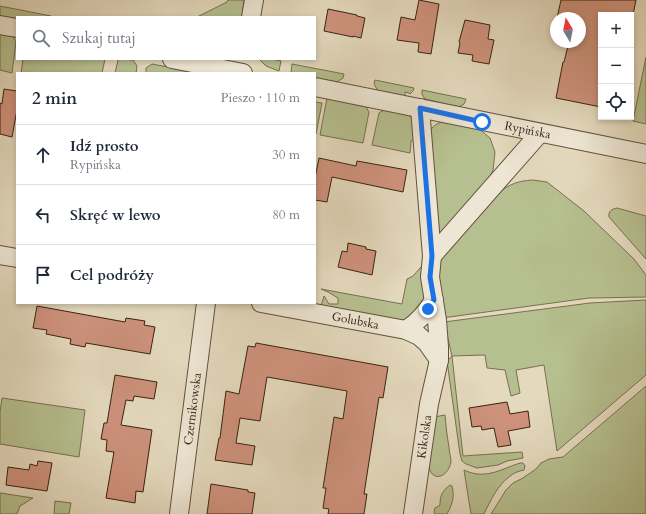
<!DOCTYPE html>
<html lang="pl">
<meta charset="utf-8">
<style>
:root{--surface:#fff;--page:#f6f6f7;--text:#1f2937;--muted:#747a83;--line:#e0e1e3}
body{margin:0;font-family:Cardo,serif;background:var(--page);color:var(--text)}
.controls{position:absolute;right:12px;top:12px;display:grid;overflow:hidden;border-radius:0px;box-shadow:0 2px 6px #0003}
.controls button{width:36px;height:36px;display:grid;place-items:center;padding:0;border:0;border-bottom:1px solid var(--line);background:var(--surface);color:var(--text);font:20px sans-serif}
.compass{position:absolute;left:550px;top:12px;width:36px;height:36px;border-radius:50%;background:var(--surface);box-shadow:0 2px 6px #0003;rotate:350deg}
.stop{position:absolute;width:12px;height:12px;margin:-9px;border:3px solid #1a73e8;border-radius:50%;background:#fff}
.stop.end{background:#1a73e8;border-color:#fff;box-shadow:0 1px 4px #0008}
.list{margin:0;padding:0;list-style:none}
h2{display:flex;justify-content:space-between;align-items:center;height:52px;margin:0;padding:0 16px;font-size:17px}
h2 small{font-size:13px;font-weight:400;color:var(--muted)}
.list li{display:grid;grid-template-columns:26px 1fr auto;gap:12px;align-items:center;box-sizing:border-box;height:60px;padding:0 16px;border-top:1px solid var(--line)}
.list b{display:block;font-size:15px;white-space:nowrap}
.list p{margin:0;font-size:13px;white-space:nowrap;color:var(--muted)}
.list em{font-size:13px;font-style:normal;color:var(--muted)}
.icon{flex:none;width:22px;height:22px;fill:none;stroke:currentColor;stroke-width:2;stroke-linecap:round;stroke-linejoin:round}
.map{position:relative;flex:none;width:646px;height:514px;overflow:hidden}
.search{position:absolute;background:var(--surface);box-shadow:0 2px 6px #0003;left:16px;top:16px;width:300px;height:44px;display:flex;align-items:center;gap:10px;box-sizing:border-box;padding:0 14px;border-radius:0px;color:var(--muted);font-size:15px}
.panel{position:absolute;background:var(--surface);box-shadow:0 2px 6px #0003;left:16px;top:72px;width:300px;height:232px;border-radius:0px}
.map>svg:first-child{display:block}
.green{fill:#b6bf8f;stroke:#787050}
.building{fill:#ce927c;stroke:#392212}
.lines{fill:none;stroke-linecap:round;stroke-linejoin:round}
.minor-casing{stroke:#64503d;stroke-width:20}
.minor{stroke:#ede6d4;stroke-width:18}
.route{stroke:#1a73e8;stroke-width:5}
.labels{text-anchor:middle;dominant-baseline:central;stroke-width:3;stroke-linejoin:round;paint-order:stroke}
.street-label{font-size:12px;fill:#392212;stroke:#ede6d4}
</style>
<div class="map">
<svg width="646" height="514" viewBox="0 0 646 514">
<rect width="100%" height="100%" fill="#e4d9bd"/>
<filter id="stains"><feTurbulence type="fractalNoise" baseFrequency=".005" numOctaves="4"/><feColorMatrix values="0 0 0 0 .2 0 0 0 0 .09 0 0 0 0 .02 0 0 0 .5 -.17"/></filter>
<radialGradient id="worn" r=".72"><stop offset=".6" stop-color="#630" stop-opacity="0"/><stop offset="1" stop-color="#630" stop-opacity=".3"/></radialGradient>
<!-- green -->
<path class="green" d="M228 0H244L242 17H197L227 2Z
M0 6 51 16V17H17V19L0 16Z
M0 34 13 36 16 42 12 73 0 70Z
M646 57V124L633 121Z
M23 59H105L102 73H21Z
M119 59 133 60 137 66 136 73H115L118 60Z
M259 59H272L281 61 279 71 266 66Z
M152 64 199 73H146V68Z
M292 64 344 74 343 78 337 82 315 78V73H291Z
M375 80 414 88 413 91 410 94 409 93 405 92V96L378 91 374 84Z
M422 90 466 99 464 104 459 107 425 99 422 94Z
M327 98 366 107 369 112 363 143 320 135Z
M315 102 322 103 316 134H315Z
M384 110C392 111 408 111 412 119 415 124 415 131 417 136L411 141 410 153 372 145 379 113Z
M445 121 478 128 490 138 495 152 493 170 487 183 436 239 429 133C432 126 437 123 445 121Z
M533 180 547 182 584 211 634 259 646 275V297L589 298 442 318 437 274 441 257 499 192C511 184 517 181 533 180Z
M617 208 646 216V259L609 217C608 211 612 209 617 208Z
M421 267 425 268 427 301 406 321 321 306 324 296 329 304H338V298L328 292 321 289 402 304 407 279 413 276Z
M646 300V375L557 451 544 365 516 370 520 393 511 396 505 370 487 368 485 355 452 356 463 456 522 452 523 458 507 461 498 465 477 468 466 464 462 461 460 454 447 361 452 356 444 322 590 303Z
M646 386V514H491L506 490 513 483 523 478 536 469 541 463 549 459 563 457Z
M2 398 85 410 79 457 0 444V412Z
M445 415C446 426 447 436 449 447 449 452 451 457 451 462 449 475 434 484 429 468L434 417Z
M520 463H523L525 466 524 470C519 471 513 473 509 477 498 485 490 501 484 514H471L464 470C485 480 499 470 520 463Z
M450 485 452 486C455 497 452 505 447 514H435L434 512 435 508 440 505C440 496 442 491 450 485Z
M0 493 33 498 20 506 17 514H0Z
M55 501 71 503 69 514H54Z"/>
<!-- building -->
<path class="building" d="M419 0 439 4 431 54 418 52 419 43 397 40 401 17 415 20Z
M561 0H636L633 15H601V107L556 98 563 62H564L569 42H580V18H557Z
M328 9 357 15V16L365 18 361 38 353 36V37L324 31Z
M465 20 490 25 488 39 494 40 489 64 472 61 473 55 458 53 460 43 459 42Z
M4 89 17 91V110L12 137 0 134V103L2 104Z
M319 158 356 166 357 161 407 170 403 192 332 177 327 202 315 200V178Z
M348 243 366 247V249L376 251 372 275 338 267 342 251 347 252Z
M37 306 125 322 126 318 145 321 144 325 155 327 150 354 86 343 85 347 70 344 71 339 46 334 47 330 33 328Z
M256 343 388 367 383 398 379 397 364 494H367L364 514H328L329 509 323 508 326 488H323L334 417 343 419 347 391 267 377 260 421 240 418 236 443 255 446 252 465 215 460 219 438H220L226 391 239 394 248 346 255 347Z
M115 375 157 382 154 399 134 396 133 401 126 400 121 425 152 430 143 492 136 491 135 503 106 498 114 452 106 451 107 440 101 439 104 423H107Z
M507 402 510 414 528 411 530 427 508 431 511 445 498 447 494 428 482 430 481 426 472 427 469 408Z
M38 461 52 463 47 491 6 485 8 467 29 470 30 464 37 466Z
M211 484 248 490V492L255 493 252 514H207Z"/>
<g class="lines">
<defs>
<g id="minor">
<path d="M251 17 254 0"/>
<path d="M0 25 17 28"/>
<path d="M172 59 243 73"/>
<path id="s1" d="M315 87 646 154"/>
<path d="M0 255 17 258"/>
<path d="M432 256 540 133"/>
<path id="s2" d="M261 303 406 330 419 336 427 343 439 360"/>
<path d="M406 330C418 322 427 312 434 300"/>
<path id="s3" d="M179 514 206 303"/>
<path id="s4" d="M413 514 429 404 439 360V347L437 320 430 277 432 256 420 108"/>
</g>
</defs>
<!-- minor casing -->
<use href="#minor" class="minor-casing"/>
<!-- minor -->
<use href="#minor" class="minor"/>
</g>
<g class="lines">
<!-- route -->
<path class="route" d="M428 309 434 300 430 277 432 256 420 108 482 122"/>
</g>
<g class="labels">
<!-- street labels -->
<g class="street-label">
<text stroke="none"><textPath href="#s1" startOffset="217">Rypińska</textPath></text>
<text stroke="none"><textPath href="#s2" startOffset="96">Golubska</textPath></text>
<text stroke="none"><textPath href="#s3" startOffset="106">Czernikowska</textPath></text>
<text stroke="none"><textPath href="#s4" startOffset="78">Kikolska</textPath></text>
</g>
</g>
<rect width="100%" height="100%" filter="url(#stains)"/>
<rect width="100%" height="100%" fill="url(#worn)"/>
</svg>
<div class="controls">
<button>+</button>
<button>−</button>
<button><svg class="icon" aria-label="locate" viewBox="0 0 24 24"><circle cx="12" cy="12" r="6"/><path d="M12 2v4M12 18v4M2 12h4M18 12h4"/></svg></button>
</div>
<svg class="compass" viewBox="-18 -18 36 36"><path d="M0-13l5 13h-10z" fill="#e53935"/><path d="M0 13l5-13h-10z" fill="#747a83"/></svg>
<div class="stop" style="left:482px;top:122px"></div>
<div class="stop end" style="left:428px;top:309px"></div>
<div class="search"><svg class="icon" aria-label="search" viewBox="0 0 24 24"><circle cx="10" cy="10" r="6"/><path d="M15 15l6 6"/></svg>Szukaj tutaj</div>
<section class="panel">
<h2>2 min<small>Pieszo · 110 m</small></h2>
<ul class="list">
<li><svg class="icon" aria-label="ahead" viewBox="0 0 24 24"><path d="M12 20V5M6 11l6-6 6 6"/></svg><div><b>Idź prosto</b><p>Rypińska</p></div><em>30 m</em></li>
<li><svg class="icon" aria-label="left" viewBox="0 0 24 24"><path d="M17 20v-9H6M10 6l-5 5 5 5"/></svg><div><b>Skręć w lewo</b></div><em>80 m</em></li>
<li><svg class="icon" aria-label="arrive" viewBox="0 0 24 24"><path d="M6 21V4h12l-3 4 3 4H6"/></svg><div><b>Cel podróży</b></div></li>
</ul>
</section>
</div>
